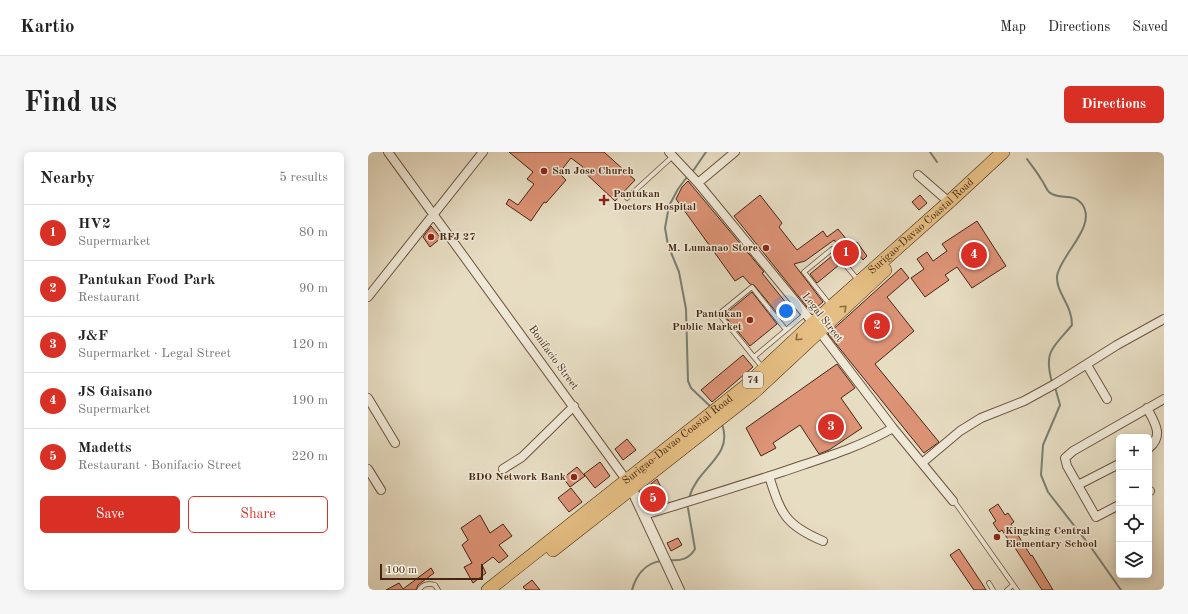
<!DOCTYPE html>
<meta charset="utf-8">
<style>
:root{--surface:#fff;--page:#f6f6f6;--text:#222;--muted:#767676;--line:#e0e0e0;--accent:#d93025}
body{margin:0;font-family:"Old Standard TT",serif;background:var(--page);color:var(--text)}
.controls{position:absolute;right:12px;bottom:12px;display:grid;overflow:hidden;border-radius:6px;box-shadow:0 2px 10px #0003}
.controls button{width:36px;height:36px;display:grid;place-items:center;padding:0;border:0;border-bottom:1px solid var(--line);background:var(--surface);color:var(--text);font:20px sans-serif}
.scale{position:absolute;left:12px;bottom:10px;width:103px;box-sizing:border-box;padding-left:4px;border:2px solid #462612;border-top:0;font-size:11px;line-height:14px;white-space:nowrap;color:#462612;-webkit-text-stroke:3px #efe9d8;paint-order:stroke}
.you{position:absolute;left:418px;top:159px;width:14px;height:14px;margin:-10px;border:3px solid #fff;border-radius:50%;background:#1a73e8;box-shadow:0 0 0 6px #1a73e833}
.badge{display:grid;place-items:center;width:26px;height:26px;border-radius:50%;background:var(--accent);color:#fff;font-size:13px;font-weight:700}
.pin{position:absolute;translate:-50% -50%;border:2px solid #fff;box-shadow:0 1px 4px #0006}
.list{margin:0;padding:0;list-style:none}
h2{display:flex;justify-content:space-between;align-items:center;height:52px;margin:0;padding:0 16px;font-size:17px}
h2 small{font-size:13px;font-weight:400;color:var(--muted)}
.list li{display:grid;grid-template-columns:26px 1fr auto;gap:12px;align-items:center;box-sizing:border-box;height:56px;padding:0 16px;border-top:1px solid var(--line)}
.list b{display:block;font-size:15px;white-space:nowrap}
.list p{margin:0;font-size:13px;white-space:nowrap;color:var(--muted)}
.list em{font-size:13px;font-style:normal;color:var(--muted)}
.actions{display:flex;gap:8px;padding:12px 16px}
.actions a{flex:1;padding:9px 0;border:1px solid var(--accent);border-radius:6px;text-align:center;font-size:14px;color:var(--accent)}
.actions .main{background:var(--accent);color:#fff}
.icon{flex:none;width:22px;height:22px;fill:none;stroke:currentColor;stroke-width:2;stroke-linecap:round;stroke-linejoin:round}
.map{position:relative;flex:none;width:796px;height:438px;overflow:hidden;border-radius:6px}
header{display:flex;align-items:center;gap:24px;box-sizing:border-box;height:56px;padding:0 20px;background:var(--surface);border-bottom:1px solid var(--line)}
header strong{font-size:19px}
nav{display:flex;gap:22px;margin-inline-start:auto;font-size:14px}
.intro{display:flex;align-items:center;justify-content:space-between;box-sizing:border-box;height:96px;padding:0 24px}
h1{margin:0;font-size:28px}
.button{padding:10px 18px;border-radius:6px;background:var(--accent);color:#fff;font-size:14px;font-weight:700}
main{display:flex;gap:24px;padding:0 24px}
aside{flex:1;background:var(--surface);border-radius:6px;box-shadow:0 2px 10px #0003}
.map>svg:first-child{display:block}
.lines{fill:none;stroke-linecap:round;stroke-linejoin:round}
.stream{stroke:#777f74;stroke-width:2}
.building{fill:#dd9376;stroke:#462612}
.service-casing{stroke:#6e543e;stroke-width:5.5}
.minor-casing{stroke:#6e543e;stroke-width:10}
.tertiary-casing{stroke:#6e543e;stroke-width:12}
.trunk-casing{stroke:#462612;stroke-width:14}
.service{stroke:#efe9d8;stroke-width:4}
.minor{stroke:#efe9d8;stroke-width:8}
.tertiary{stroke:#efe9d8;stroke-width:10}
.trunk{stroke:#e4be82;stroke-width:13}
.oneway{stroke:#8d6a44}
.poi-dot{fill:#8f2418;stroke:#efe9d8;stroke-width:1.5}
.labels{text-anchor:middle;dominant-baseline:central;stroke-width:3;stroke-linejoin:round;paint-order:stroke}
.shield{fill:#efe9d8;stroke:#79604d;stroke-width:1}
.shield-label{font-size:10px;font-weight:bold;fill:#462612}
.poi-label{font-size:11px;font-weight:bold;fill:#462612;stroke:#efe9d8;text-anchor:start}
.street-label{font-size:11px;fill:#462612;stroke:#efe9d8}
</style>
<header>
<strong>Kartio</strong>
<nav><a>Map</a><a>Directions</a><a>Saved</a></nav>
</header>
<div class="intro"><h1>Find us</h1><a class="button">Directions</a></div>
<main>
<aside>
<h2>Nearby<small>5 results</small></h2>
<ul class="list">
<li><span class="badge">1</span><div><b>HV2</b><p>Supermarket</p></div><em>80 m</em></li>
<li><span class="badge">2</span><div><b>Pantukan Food Park</b><p>Restaurant</p></div><em>90 m</em></li>
<li><span class="badge">3</span><div><b>J&amp;F</b><p>Supermarket · Legal Street</p></div><em>120 m</em></li>
<li><span class="badge">4</span><div><b>JS Gaisano</b><p>Supermarket</p></div><em>190 m</em></li>
<li><span class="badge">5</span><div><b>Madetts</b><p>Restaurant · Bonifacio Street</p></div><em>220 m</em></li>
</ul>
<div class="actions"><a class="main">Save</a><a>Share</a></div>
</aside>
<div class="map">
<svg width="796" height="438" viewBox="0 0 796 438">
<rect width="100%" height="100%" fill="#e7ddc3"/>
<filter id="stains"><feTurbulence type="fractalNoise" baseFrequency=".005" numOctaves="4"/><feColorMatrix values="0 0 0 0 .2 0 0 0 0 .09 0 0 0 0 .02 0 0 0 .5 -.17"/></filter>
<radialGradient id="worn" r=".72"><stop offset=".6" stop-color="#630" stop-opacity="0"/><stop offset="1" stop-color="#630" stop-opacity=".3"/></radialGradient>
<g class="lines">
<!-- stream -->
<path class="stream" d="M562 0 569 10
M659 7C664 14 669 20 673 27 676 31 678 37 681 40 691 49 705 40 714 52 730 74 692 103 689 124 688 141 704 152 704 173 686 195 675 198 684 230
M325 19 338 0
M319 25 310 37 301 54 297 76 300 93 311 120 318 157 320 229 323 236 343 255
M687 235 692 253 675 293 673 323 680 340 722 394 753 438
M321 346C329 315 366 305 354 272
M302 408C313 409 321 407 327 397L320 356
M264 438C268 424 277 411 293 409"/>
</g>
<!-- building -->
<path class="building" d="M141 0H236L267 28 247 49 213 17 215 15 203 6 191 21 198 28 178 51 176 50 163 69 138 52 141 47 150 53 166 32 159 27 165 20Z
M320 29 396 120 394 121 423 157 413 166 386 133 382 132 375 124 367 129 308 47 314 35Z
M392 43 414 71 411 75 429 98 455 79 459 85 470 77 484 94 489 90 499 104 495 108 488 99 479 106 466 88 437 109 426 112 455 150 443 160 366 64Z
M552 43 559 51 551 58 544 50Z
M609 69 638 114 604 136 589 115 577 123 581 128 557 145 543 126 556 117 549 107 559 100 565 109 579 99 574 92Z
M63 74 73 86 62 95 55 85Z
M464 104 471 113 449 131 442 122Z
M533 116 541 126 519 145 546 179 507 212 571 290 556 301 460 182Z
M384 140 409 172 382 194 356 163Z
M375 203 385 215 344 250 333 238Z
M469 212 487 236 473 246 494 276 461 298 451 302 432 273 405 291 408 296 393 304 378 276Z
M259 287 268 298 255 308 247 297Z
M232 310 242 324 227 336 216 322Z
M209 315 217 324 202 335 195 326Z
M289 327 300 350 280 356 273 340Z
M203 336 214 350 201 360 190 346Z
M630 352 637 363 640 361 646 370 643 372 663 404 664 403 685 438H674L642 388 641 389 634 378 631 380 625 371 628 369 621 358Z
M112 363 122 381 135 372 144 384 131 393 140 404 131 411 125 405 114 413 118 421 105 431 96 415 104 411 94 393 100 388 93 376Z
M310 386 314 393 303 399 299 391Z
M591 397 613 430 618 438H606L582 403Z
M63 416 66 421 50 433 48 438H18L31 431 35 437Z
M164 428 172 438H158L155 435Z"/>
<g class="lines">
<defs>
<path id="service" d="M259 46 305 4
M462 153 436 120 464 97 490 128
M386 205 437 162
M394 215 351 162 384 135 418 178
M586 349 649 438
M621 431 625 438
M51 438C55 432 61 431 67 433L70 438
M639 438 645 433"/>
<path id="minor" d="M20 0 259 329
M301 0 330 31 445 171 525 276 585 349
M550 23 581 50
M330 31 367 0
M0 145 115 0
M719 213 739 247
M0 246 27 291
M779 256C787 271 796 284 781 296
M554 311 592 279 613 266 656 249 687 232 749 193 796 167
M0 317 13 338
M135 317 154 305 206 254
M401 324C413 362 417 373 455 389
M710 333 751 312
M781 339H782
M751 353 728 365 699 314 697 306 705 299 796 247
M276 363C323 349 368 335 414 320 452 307 490 296 525 276"/>
<path id="tertiary" d="M261 331 311 438"/>
<g id="trunk">
<path d="M185 398 385 241 517 118"/>
<path id="s1" d="M120 438 379 233 445 171 581 50 635 0"/>
</g>
</defs>
<!-- service casing -->
<use href="#service" class="service-casing"/>
<!-- minor casing -->
<use href="#minor" class="minor-casing"/>
<!-- tertiary casing -->
<use href="#tertiary" class="tertiary-casing"/>
<!-- trunk casing -->
<use href="#trunk" class="trunk-casing"/>
<!-- service -->
<use href="#service" class="service"/>
<!-- minor -->
<use href="#minor" class="minor"/>
<!-- tertiary -->
<use href="#tertiary" class="tertiary"/>
<!-- trunk -->
<use href="#trunk" class="trunk"/>
</g>
<!-- one-way arrows -->
<defs><path id="oneway-chevron" d="M-2-3.5L2.5 0L-2 3.5" fill="none" stroke-width="1.6" stroke-linecap="round" stroke-linejoin="round"/></defs>
<g class="oneway">
<use href="#oneway-chevron" transform="translate(476 156) rotate(-43)"/>
<use href="#oneway-chevron" transform="translate(430 186) rotate(136)"/>
</g>
<!-- markers -->
<g class="poi-dot">
<circle cx="176" cy="19" r="4"/>
<path d="M234 42h4v4h4v4h-4v4h-4v-4h-4v-4h4z"/>
<circle cx="63" cy="85" r="4"/>
<circle cx="398" cy="96" r="4"/>
<circle cx="382" cy="168" r="4"/>
<circle cx="206" cy="325" r="4"/>
<circle cx="629" cy="385" r="4"/>
</g>
<g class="labels">
<!-- shield labels -->
<rect class="shield" x="375" y="220" width="20" height="16" rx="3"/>
<g class="shield-label">
<text x="385" y="228">74</text>
</g>
<!-- poi labels -->
<g class="poi-label">
<text x="184" y="19">San Jose Church</text>
<text x="245" y="42">Pantukan<tspan x="245" dy="13">Doctors Hospital</tspan></text>
<text x="71" y="85">RFJ 27</text>
<text x="390" y="96" text-anchor="end">M. Lumanao Store</text>
<text x="374" y="162" text-anchor="end">Pantukan<tspan x="374" dy="13">Public Market</tspan></text>
<text x="198" y="325" text-anchor="end">BDO Network Bank</text>
<text x="637" y="379">Kingking Central<tspan x="637" dy="13">Elementary School</tspan></text>
</g>
<!-- street labels -->
<g class="street-label">
<text stroke="none"><textPath href="#s1" startOffset="566">Surigao-Davao Coastal Road</textPath></text>
<text transform="translate(454 166) rotate(52)">Legal Street</text>
<text transform="translate(185 206) rotate(54)">Bonifacio Street</text>
<text stroke="none"><textPath href="#s1" startOffset="242">Surigao-Davao Coastal Road</textPath></text>
</g>
</g>
<rect width="100%" height="100%" filter="url(#stains)"/>
<rect width="100%" height="100%" fill="url(#worn)"/>
</svg>
<div class="controls">
<button>+</button>
<button>−</button>
<button><svg class="icon" aria-label="locate" viewBox="0 0 24 24"><circle cx="12" cy="12" r="6"/><path d="M12 2v4M12 18v4M2 12h4M18 12h4"/></svg></button>
<button><svg class="icon" aria-label="layers" viewBox="0 0 24 24"><path d="M12 4l9 5-9 5-9-5zM3 14l9 5 9-5"/></svg></button>
</div>
<div class="scale">100 m</div>
<div class="you"></div>
<div class="pin badge" style="left:478px;top:101px">1</div>
<div class="pin badge" style="left:509px;top:174px">2</div>
<div class="pin badge" style="left:463px;top:275px">3</div>
<div class="pin badge" style="left:606px;top:103px">4</div>
<div class="pin badge" style="left:285px;top:347px">5</div>
</div>
</main>
